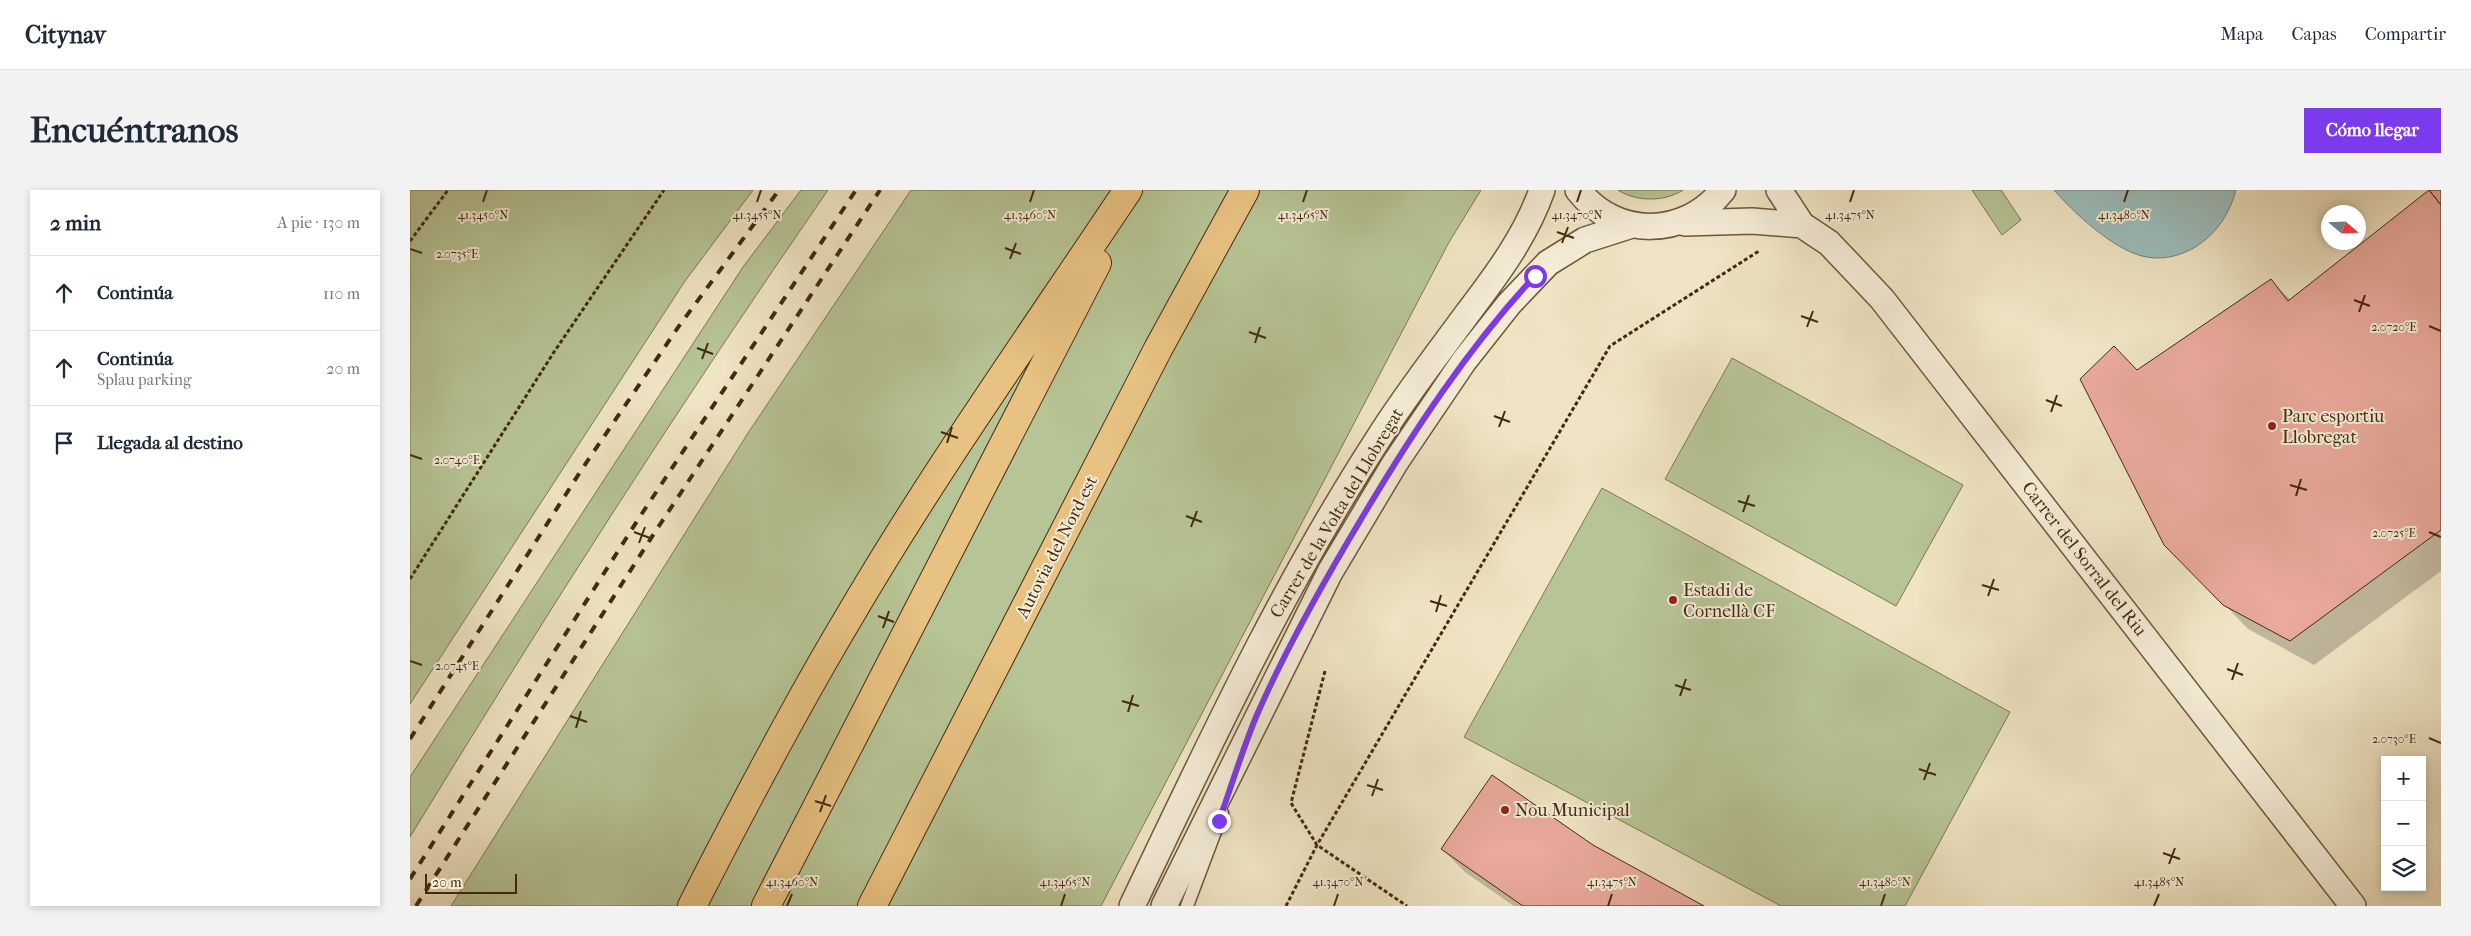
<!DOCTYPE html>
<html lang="es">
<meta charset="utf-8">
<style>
:root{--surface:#fff;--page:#f2f2f3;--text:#1f2937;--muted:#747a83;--line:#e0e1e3;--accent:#7c3aed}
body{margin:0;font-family:"IM FELL French Canon",serif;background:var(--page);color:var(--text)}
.controls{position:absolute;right:15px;bottom:15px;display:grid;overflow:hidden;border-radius:0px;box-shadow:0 2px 8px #0003}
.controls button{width:45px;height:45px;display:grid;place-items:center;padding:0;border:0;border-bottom:1px solid var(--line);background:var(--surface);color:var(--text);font:25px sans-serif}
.compass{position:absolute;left:1911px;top:15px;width:45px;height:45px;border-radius:50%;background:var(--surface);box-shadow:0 2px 8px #0003;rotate:109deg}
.scale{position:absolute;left:15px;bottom:12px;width:92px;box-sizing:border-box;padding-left:5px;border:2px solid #432a0e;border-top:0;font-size:14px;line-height:18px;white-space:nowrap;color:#432a0e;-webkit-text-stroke:4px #f5edd8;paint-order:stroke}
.stop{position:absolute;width:15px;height:15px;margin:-11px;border:4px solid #7c3aed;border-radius:50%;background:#fff}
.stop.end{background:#7c3aed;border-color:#fff;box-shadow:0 1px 5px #0008}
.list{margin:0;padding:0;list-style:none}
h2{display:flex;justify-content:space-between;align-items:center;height:65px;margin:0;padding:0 20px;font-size:21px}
h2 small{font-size:16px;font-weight:400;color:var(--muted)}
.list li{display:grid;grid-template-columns:32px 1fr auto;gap:15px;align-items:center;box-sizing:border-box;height:75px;padding:0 20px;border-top:1px solid var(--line)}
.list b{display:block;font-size:19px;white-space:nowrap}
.list p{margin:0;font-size:16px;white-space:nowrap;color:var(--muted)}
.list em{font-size:16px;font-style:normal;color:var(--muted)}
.icon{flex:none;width:28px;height:28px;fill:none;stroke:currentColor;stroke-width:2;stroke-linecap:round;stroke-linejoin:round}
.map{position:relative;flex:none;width:2031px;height:716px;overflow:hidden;border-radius:0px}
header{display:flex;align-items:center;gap:30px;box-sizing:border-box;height:70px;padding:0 25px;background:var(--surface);border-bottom:1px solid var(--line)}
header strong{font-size:24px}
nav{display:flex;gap:28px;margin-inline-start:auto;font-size:18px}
.intro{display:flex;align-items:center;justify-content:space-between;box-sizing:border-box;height:120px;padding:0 30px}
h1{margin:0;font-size:35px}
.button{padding:12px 22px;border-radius:0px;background:var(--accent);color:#fff;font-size:18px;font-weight:700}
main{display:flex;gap:30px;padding:0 30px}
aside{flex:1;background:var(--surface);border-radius:0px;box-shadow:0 2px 8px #0003}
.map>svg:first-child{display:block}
.green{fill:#b7c495;stroke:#7d7752}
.water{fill:#9cbdbb;stroke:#788276}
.shadow{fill:#0003}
.building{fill:#e9a99b;stroke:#432a0e}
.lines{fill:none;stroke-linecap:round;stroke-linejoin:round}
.service-casing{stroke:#6e583b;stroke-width:15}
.minor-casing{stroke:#6e583b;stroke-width:28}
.motorway-casing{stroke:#432a0e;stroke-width:30}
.path{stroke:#432a0e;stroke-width:3;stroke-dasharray:4 2.5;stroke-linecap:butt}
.service{stroke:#f5edd8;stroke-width:12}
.minor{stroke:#f5edd8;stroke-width:25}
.motorway{stroke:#e8c282;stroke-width:28}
.rail{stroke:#432a0e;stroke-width:4;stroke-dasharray:9 9;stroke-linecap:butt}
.route{stroke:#7c3aed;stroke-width:6}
.ticks{fill:none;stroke:#432a0e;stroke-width:2}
.poi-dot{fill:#8f2418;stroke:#f5edd8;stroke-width:2}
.labels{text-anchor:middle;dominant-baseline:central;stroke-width:4;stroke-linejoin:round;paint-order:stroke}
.poi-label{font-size:18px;fill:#432a0e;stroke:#f5edd8;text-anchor:start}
.street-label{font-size:18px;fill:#432a0e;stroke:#f5edd8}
.ticks-label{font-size:12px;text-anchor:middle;fill:#432a0e;stroke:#f5edd8;stroke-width:4;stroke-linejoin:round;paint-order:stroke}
</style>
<header>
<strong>Citynav</strong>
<nav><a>Mapa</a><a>Capas</a><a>Compartir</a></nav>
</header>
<div class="intro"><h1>Encuéntranos</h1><a class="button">Cómo llegar</a></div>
<main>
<aside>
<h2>2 min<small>A pie · 130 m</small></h2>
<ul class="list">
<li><svg class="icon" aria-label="ahead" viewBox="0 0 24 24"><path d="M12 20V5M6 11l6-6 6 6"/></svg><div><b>Continúa</b></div><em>110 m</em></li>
<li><svg class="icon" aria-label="ahead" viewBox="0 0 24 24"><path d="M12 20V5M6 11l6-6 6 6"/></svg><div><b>Continúa</b><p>Splau parking</p></div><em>20 m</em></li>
<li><svg class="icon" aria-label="arrive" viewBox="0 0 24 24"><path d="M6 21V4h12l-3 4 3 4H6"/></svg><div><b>Llegada al destino</b></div></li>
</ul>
</aside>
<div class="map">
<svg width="2031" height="716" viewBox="0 0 2031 716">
<rect width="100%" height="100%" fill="#efe4c3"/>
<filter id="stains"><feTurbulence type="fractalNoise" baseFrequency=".004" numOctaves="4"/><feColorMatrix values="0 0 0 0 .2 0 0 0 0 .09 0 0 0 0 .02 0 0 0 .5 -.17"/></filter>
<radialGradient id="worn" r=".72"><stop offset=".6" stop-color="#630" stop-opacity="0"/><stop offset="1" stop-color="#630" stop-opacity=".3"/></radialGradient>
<!-- green -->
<path class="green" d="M0 0H343L275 91 0 514Z
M391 0H418C272 211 134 427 0 647V587L333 77Z
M501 0H1071L1038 54 691 716H41L338 243Z
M1208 0H1273C1255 12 1226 12 1208 0Z
M1562 0H1591L1611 30 1592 45Z
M1322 168 1553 295 1486 416 1255 289Z
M1192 298 1600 522 1495 716H1371L1054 547Z"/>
<!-- water -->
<path class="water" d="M1644 0H1826C1820 23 1807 43 1787 56 1771 66 1752 71 1732 66 1703 59 1663 22 1644 0Z"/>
<!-- shadow -->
<path class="shadow" d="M2021 0H2031V381L1904 475 1838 439 1814 414 1727 181 1861 91 1881 110Z
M1182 656 1292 716H1104L1056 683 1032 659Z"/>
<!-- building -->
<path class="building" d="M2019 0 2031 15V340L1880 451 1813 415 1754 355 1670 189 1704 156 1727 180 1861 89 1878 111Z
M2019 0H2031V15Z
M1082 585 1183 655 1294 716H1113L1031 659Z"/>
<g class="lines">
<defs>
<path id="service" d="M777 716 812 623"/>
<path id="minor" d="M1168 0C1206 49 1275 48 1313 0
M1369 0 1392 35 1419 53 1472 109 1943 716
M1275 33 1342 31 1392 35
M722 716C798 557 872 397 968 249 995 206 1027 165 1057 124 1086 86 1116 46 1132 0
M754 716 920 382 985 273 1054 171 1099 114 1138 73 1175 50 1222 35"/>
<path id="motorway" d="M282 716C332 618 383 521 439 427 525 280 624 141 718 0
M356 716 687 73
M462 716 748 159 835 0"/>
</defs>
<!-- service casing -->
<use href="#service" class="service-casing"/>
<!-- minor casing -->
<use href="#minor" class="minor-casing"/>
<!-- motorway casing -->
<use href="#motorway" class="motorway-casing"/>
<!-- path -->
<path class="path" d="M0 51 38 0
M0 389 144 162 254 0
M915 481 881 613 907 655 997 716
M876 716 907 655 1200 156 1349 61"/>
<!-- service -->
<use href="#service" class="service"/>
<!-- minor -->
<use href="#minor" class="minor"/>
<!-- motorway -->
<use href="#motorway" class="motorway"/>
<!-- rail -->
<path class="rail" d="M0 549 172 279 269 136 369 0
M0 689 229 328 446 0
M6 716 245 342 470 0"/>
</g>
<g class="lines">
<!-- route -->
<path class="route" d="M809 631C821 597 832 561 846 527 876 458 914 391 953 326 1003 242 1058 158 1125 86"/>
</g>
<!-- ticks -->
<path class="ticks" d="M73 12 77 0M347 12 351 0M620 12 624 0M893 12 897 0M1167 12 1171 0M1440 12 1444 0M1714 12 1718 0M1147 42 1164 48M1152 53 1158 37M595 58 611 64M0 59 12 63M600 69 606 53M1944 110 1960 116M1949 122 1955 105M1391 126 1408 132M2019 136 2031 141M1397 137 1403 121M839 142 856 148M845 153 850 137M287 158 303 164M292 169 298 153M1636 210 1652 216M1641 222 1647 205M1084 226 1100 232M1089 237 1095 221M531 242 548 248M537 253 542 237M0 265 12 269M1880 295 1897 300M1886 306 1891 289M1328 311 1345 316M1333 322 1339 305M776 326 792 332M781 337 787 321M224 342 240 348M2019 342 2031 347M229 353 235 337M1572 395 1589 400M1578 406 1584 389M1020 411 1037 416M1026 422 1031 405M468 426 484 432M473 438 479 421M0 471 12 475M1817 479 1833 485M1822 490 1828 473M1265 495 1281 500M1270 506 1276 489M712 511 729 516M718 522 723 505M160 526 177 532M166 538 171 521M2019 548 2031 553M1509 579 1526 585M1514 590 1520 573M957 595 973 600M962 606 968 589M405 611 421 616M410 622 416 605M1753 663 1770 669M1759 674 1765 658M377 716 382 704M651 716 655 704M924 716 928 704M1198 716 1202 704M1471 716 1475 704M1744 716 1749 704"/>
<!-- markers -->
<g class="poi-dot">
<circle cx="1862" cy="236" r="5"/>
<circle cx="1263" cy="410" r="5"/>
<circle cx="1095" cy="620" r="5"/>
</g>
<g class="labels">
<!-- poi labels -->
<g class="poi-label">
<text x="1872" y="226">Parc esportiu<tspan x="1872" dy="21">Llobregat</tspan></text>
<text x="1273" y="400">Estadi de<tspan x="1273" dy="21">Cornellà CF</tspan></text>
<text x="1105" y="620">Nou Municipal</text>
</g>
<!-- street labels -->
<g class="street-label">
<text transform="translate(927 323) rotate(-59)">Carrer de la Volta del Llobregat</text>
<text transform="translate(647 357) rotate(-63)">Autovia del Nord-est</text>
<text transform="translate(1674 369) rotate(52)">Carrer del Sorral del Riu</text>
</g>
</g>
<g class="ticks-label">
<text x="73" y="29">41.3450°N</text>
<text x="347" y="29">41.3455°N</text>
<text x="620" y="29">41.3460°N</text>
<text x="893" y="29">41.3465°N</text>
<text x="1167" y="29">41.3470°N</text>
<text x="1440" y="29">41.3475°N</text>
<text x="1714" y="29">41.3480°N</text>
<text x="47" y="68">2.0735°E</text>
<text x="1984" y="141">2.0720°E</text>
<text x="47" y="274">2.0740°E</text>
<text x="1984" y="347">2.0725°E</text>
<text x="47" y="480">2.0745°E</text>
<text x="1984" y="553">2.0730°E</text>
<text x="382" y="696">41.3460°N</text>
<text x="655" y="696">41.3465°N</text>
<text x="928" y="696">41.3470°N</text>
<text x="1202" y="696">41.3475°N</text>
<text x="1475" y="696">41.3480°N</text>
<text x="1749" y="696">41.3485°N</text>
</g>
<rect width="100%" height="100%" filter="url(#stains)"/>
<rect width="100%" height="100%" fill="url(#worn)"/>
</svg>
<div class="controls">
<button>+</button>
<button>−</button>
<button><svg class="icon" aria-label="layers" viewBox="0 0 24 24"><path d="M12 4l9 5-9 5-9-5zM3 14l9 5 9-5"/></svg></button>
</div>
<svg class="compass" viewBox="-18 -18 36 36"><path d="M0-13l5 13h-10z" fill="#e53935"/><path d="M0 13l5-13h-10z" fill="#747a83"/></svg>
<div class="scale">20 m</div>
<div class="stop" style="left:1125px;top:86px"></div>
<div class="stop end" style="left:809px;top:631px"></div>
</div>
</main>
